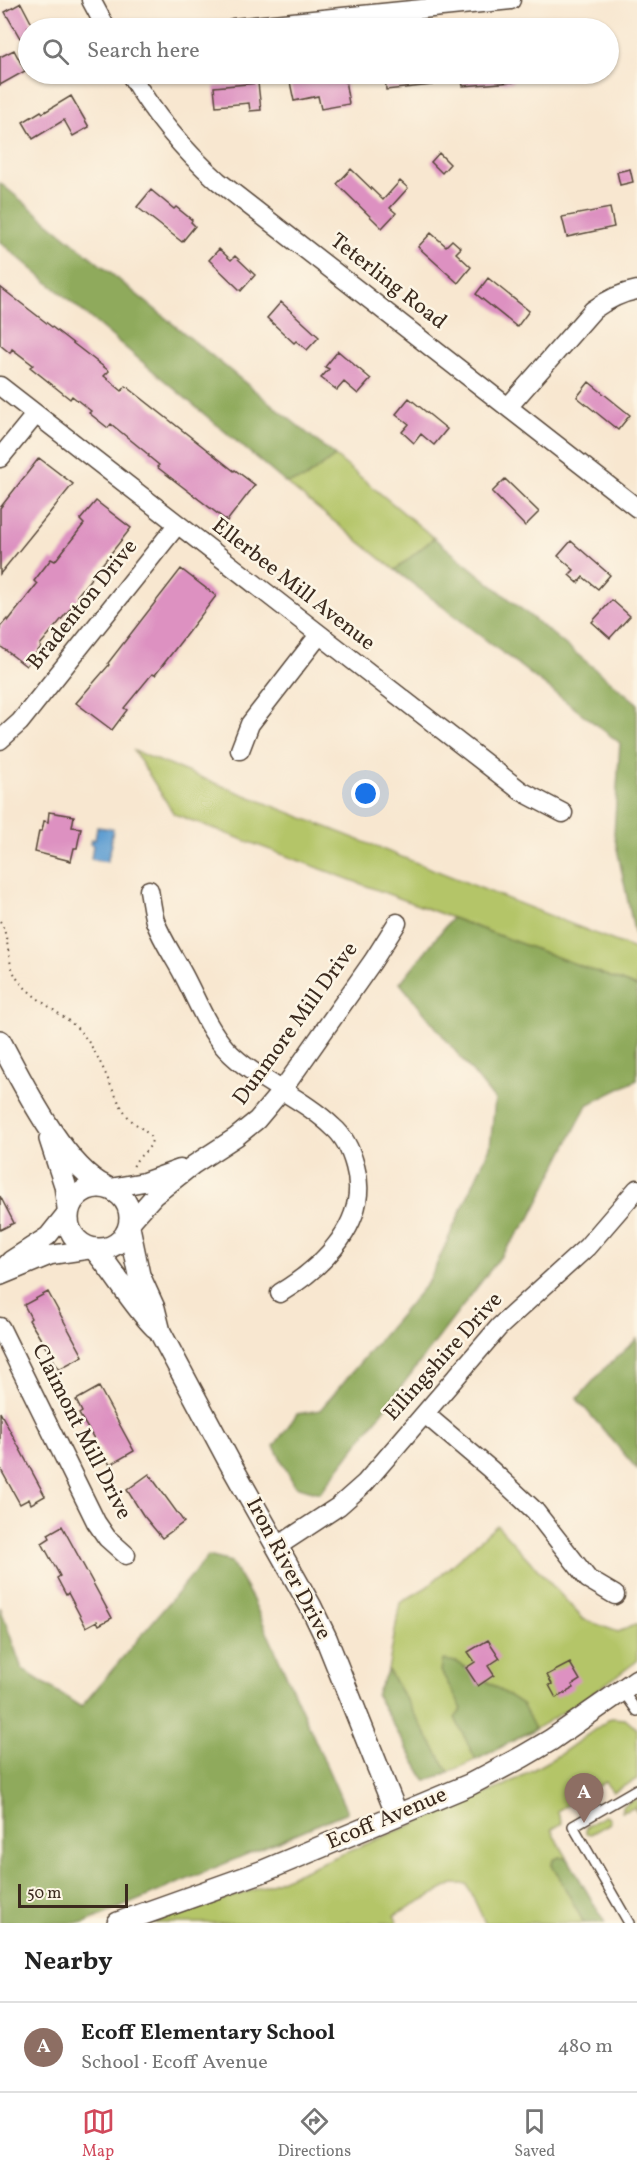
<!DOCTYPE html>
<meta charset="utf-8">
<style>
:root{--surface:#fff;--page:#f2f2f2;--text:#222;--muted:#767676;--line:#e0e0e0;--accent:#d1495b}
body{margin:0;font-family:Vollkorn,serif;background:var(--page);color:var(--text)}
.scale{position:absolute;left:18px;bottom:15px;width:110px;box-sizing:border-box;padding-left:6px;border:3px solid #3b2a1e;border-top:0;font-size:16px;line-height:21px;white-space:nowrap;color:#3b2a1e;-webkit-text-stroke:4px #fcf5e5;paint-order:stroke}
.you{position:absolute;left:366px;top:794px;width:21px;height:21px;margin:-15px;border:4px solid #fff;border-radius:50%;background:#1a73e8;box-shadow:0 0 0 9px #1a73e833}
.badge{display:grid;place-items:center;width:39px;height:39px;border-radius:50%;background:var(--accent);color:#fff;font-size:20px;font-weight:700}
.pin{position:absolute;translate:-50% -50px;filter:drop-shadow(0 2px 3px #0008)}
.pin::after{content:'';position:absolute;top:32px;width:21px;height:18px;background:inherit;clip-path:polygon(0 0,100% 0,50% 100%)}
.list{margin:0;padding:0;list-style:none}
h2{display:flex;justify-content:space-between;align-items:center;height:78px;margin:0;padding:0 24px;font-size:26px}
h2 small{font-size:20px;font-weight:400;color:var(--muted)}
.list li{display:grid;grid-template-columns:39px 1fr auto;gap:18px;align-items:center;box-sizing:border-box;height:90px;padding:0 24px;border-top:2px solid var(--line)}
.list b{display:block;font-size:22px;white-space:nowrap}
.list p{margin:0;font-size:20px;white-space:nowrap;color:var(--muted)}
.list em{font-size:20px;font-style:normal;color:var(--muted)}
.icon{flex:none;width:33px;height:33px;fill:none;stroke:currentColor;stroke-width:2;stroke-linecap:round;stroke-linejoin:round}
.map{position:relative;flex:none;width:637px;height:1923px;overflow:hidden}
.search{position:absolute;background:var(--surface);box-shadow:0 2px 4px #0004;left:18px;right:18px;top:18px;height:66px;display:flex;align-items:center;gap:15px;box-sizing:border-box;padding:0 21px;border-radius:33px;color:var(--muted);font-size:22px}
.sheet{height:168px;background:var(--surface)}
nav{display:flex;justify-content:space-around;align-items:center;box-sizing:border-box;height:84px;border-top:2px solid var(--line);background:var(--surface);font-size:16px;color:var(--muted)}
nav a{display:grid;justify-items:center;gap:3px}
nav .on{color:var(--accent)}
.map>svg:first-child{display:block}
.green{fill:#b4c568;stroke:#787843;stroke-width:1.5}
.forest{fill:#8faa5c;stroke:#656a3d;stroke-width:1.5}
.water{fill:#609fd2;stroke:#4e6478;stroke-width:1.5}
.building{fill:#dd91c1}
.lines{fill:none;stroke-linecap:round;stroke-linejoin:round}
.service-casing{stroke:#574639;stroke-width:12}
.minor-casing{stroke:#574639;stroke-width:21}
.tertiary-casing{stroke:#574639;stroke-width:24}
.path{stroke:#574639;stroke-width:2;stroke-dasharray:1.5 4.5;stroke-linecap:butt}
.service{stroke:#fff;stroke-width:9}
.minor{stroke:#fff;stroke-width:18}
.tertiary{stroke:#fff;stroke-width:21}
.labels{text-anchor:middle;dominant-baseline:central;stroke-width:5;stroke-linejoin:round;paint-order:stroke}
.street-label{font-size:22px;fill:#3b2a1e;stroke:#fcf5e5}
</style>
<div class="map">
<svg width="637" height="1923" viewBox="0 0 637 1923">
<rect width="100%" height="100%" fill="#fcf5e5"/>
<filter id="ink" filterUnits="userSpaceOnUse"><feTurbulence type="fractalNoise" baseFrequency=".0167" numOctaves="2"/><feDisplacementMap in="SourceGraphic" scale="12" xChannelSelector="R" yChannelSelector="G"/><feConvolveMatrix kernelMatrix="1 2 1 2 8 2 1 2 1" color-interpolation-filters="sRGB"/></filter>
<filter id="wash" filterUnits="userSpaceOnUse"><feTurbulence type="fractalNoise" baseFrequency=".008" numOctaves="4" result="noise"/><feDisplacementMap in="SourceGraphic" scale="24" xChannelSelector="R" yChannelSelector="G"/><feGaussianBlur stdDeviation="1.35" result="paint"/><feColorMatrix in="noise" values="0 0 0 0 0 0 0 0 0 0 0 0 0 0 0 0 0 1.4 0 .05"/><feComposite in="paint" operator="in"/></filter>
<g filter="url(#wash)">
<rect width="100%" height="100%" fill="#f8e7d0"/>
<!-- green -->
<path class="green" d="M335 456 434 538 395 570 286 483 304 479Z
M134 751 637 950V987L174 814Z
M497 1525 583 1619 618 1632 637 1624V1661C573 1710 501 1752 426 1781L376 1695 388 1670 400 1603 427 1587Z
M611 1718 625 1719 637 1729V1779L613 1792 605 1782 557 1811 562 1823 551 1830 568 1859 559 1857 552 1864 584 1923H485L467 1884H453L394 1915 398 1923H152L271 1884 504 1786 559 1755Z
M637 1798V1812L634 1808 622 1812V1806Z
M604 1816 609 1818 610 1823 591 1834 586 1833V1827Z"/>
<!-- forest -->
<path class="forest" d="M0 183 335 456 304 479 286 483 0 242Z
M434 538 637 703V945L614 834 620 743 395 570Z
M452 918 637 987V1080L587 1105 530 1218 320 1493 295 1486 274 1446 297 1414 320 1410 429 1281 490 1147 495 1100 400 983Z
M637 1339V1469L577 1399 605 1368Z
M208 1556 231 1562 252 1598 347 1812 84 1923H0V1607L22 1669 81 1707Z
M443 1660 457 1662 522 1704 535 1729 476 1760 455 1718 462 1709 441 1671Z
M388 1670 449 1772 426 1781 376 1695Z
M559 1857 568 1859 605 1923H584L552 1864 553 1860Z"/>
<!-- water -->
<path class="water" d="M97 827 113 829 111 843 112 844 107 862 91 859 93 845 90 844 91 839 95 840Z"/>
<g id="blocks">
<!-- building -->
<path class="building" d="M21 3 34 28H28V34L20 38 5 12Z
M14 50 25 71 0 85V57Z
M336 74H344L349 104 321 109 318 96 294 101 290 82Z
M385 74H431L432 85 386 90Z
M478 74H512L513 82 463 86 461 76Z
M258 83 261 110 250 111 249 103 216 106 214 87Z
M71 96 89 127 73 136 64 120 33 139 23 122 41 111 43 113Z
M439 153 450 164 442 173 431 162Z
M351 169 383 200 400 181 408 188 390 208 396 213 382 228 337 184Z
M630 169 633 182 620 185 617 172Z
M151 190 174 209 176 207 192 220 191 222 195 226 182 242 137 207Z
M610 208 614 227 567 237 562 217Z
M431 233 446 246 452 240 461 248 456 253 471 267 458 283 418 247Z
M219 249 231 260 235 256 255 275 241 291 209 260Z
M488 278 529 311 517 327 476 294Z
M0 287 109 371 104 376 122 391 126 386 234 471 235 470 255 485 227 521 157 467 159 465 148 456 149 455 111 424 108 428 89 413 91 411 72 396 70 399 30 367 33 365 12 349 10 353 0 345Z
M281 302 319 337 307 350 296 341 294 343 267 318Z
M338 351 371 379 358 394 344 382 337 390 321 378 329 369 325 367Z
M589 382 630 415 618 430 577 397Z
M409 398 447 429 434 445 421 434 414 443 402 432 409 424 396 414Z
M39 458 73 484 0 574V508Z
M505 479 539 512 525 526 492 492Z
M96 501 131 528 77 596 79 598 40 645 41 647 26 666 0 646V627L7 619 8 621 37 584 34 581 51 559 55 561 84 524 80 520Z
M571 541 610 575 598 589 583 577 578 583 569 575 574 570 558 556Z
M181 569 216 596 155 675 152 674 124 708 127 710 112 730 76 703 109 665 108 663Z
M612 600 630 616 610 638 592 622Z
M49 812 74 816 72 827 81 828 77 848H74L71 861 35 852 39 831H42L44 821 48 822Z
M0 1196 14 1223 0 1230Z
M48 1292 83 1356 59 1369 29 1320 31 1318 24 1305Z
M99 1387 134 1451 110 1465 79 1414 82 1412 76 1400Z
M0 1412 45 1496 31 1504 29 1499 20 1504 0 1468Z
M149 1474 184 1522 162 1538 143 1515 127 1490Z
M62 1526 112 1618 99 1625 97 1621 86 1627 68 1593 66 1595 57 1578 60 1576 42 1543 50 1538 48 1534Z
M488 1640 500 1658 488 1666 494 1675 478 1686 466 1668 475 1662 468 1652Z
M570 1663 580 1680 572 1685 574 1688 556 1698 549 1685 552 1684 547 1675Z"/>
</g>
</g>
<g filter="url(#ink)">
<use href="#blocks" fill-opacity="0" stroke="#574639" stroke-width="1.5"/>
<g class="lines">
<defs>
<path id="service" d="M622 1690 637 1711
M629 1923 573 1826 637 1789"/>
<path id="minor" d="M91 0 106 28
M233 28 511 0
M130 74C154 115 182 149 218 181L637 508
M0 386 521 791 563 813
M508 407 593 310C607 300 620 293 637 290
M0 458 36 414
M0 740 20 722 177 525
M240 750 250 724 319 635
M149 890C151 900 152 911 155 921 162 940 174 957 183 974 196 998 207 1028 226 1049 255 1080 302 1097 333 1127 345 1137 351 1151 355 1166 371 1221 323 1267 280 1293
M110 1188 144 1182 180 1169
M130 1223 154 1196 193 1165 236 1137 257 1120 283 1089 373 961 397 923
M0 1271 11 1260 48 1236 68 1211
M0 1276 51 1255 92 1249
M0 1327 96 1522 107 1538 126 1555
M425 1414 490 1469 535 1511 588 1579 615 1595
M278 1546 339 1506 365 1483 499 1327 587 1247 637 1189"/>
<path id="tertiary" d="M0 1041C22 1082 64 1168 106 1187
M50 1139 65 1185 68 1208
M68 1218a31 31 0 1 1 62 0a31 31 0 1 1-62 0Z
M129 1227 139 1275 154 1308 160 1332 230 1463 311 1607 326 1638 397 1815
M95 1250C116 1274 132 1304 155 1327
M118 1923 261 1872 469 1785 522 1757 551 1740 637 1680"/>
</defs>
<!-- service casing -->
<use href="#service" class="service-casing"/>
<!-- minor casing -->
<use href="#minor" class="minor-casing"/>
<!-- tertiary casing -->
<use href="#tertiary" class="tertiary-casing"/>
<!-- path -->
<path class="path" d="M0 921C11 939 5 964 19 981 33 999 62 1013 79 1030 102 1055 108 1087 126 1114 133 1125 145 1128 152 1139 151 1152 136 1155 133 1168"/>
<!-- service -->
<use href="#service" class="service"/>
<!-- minor -->
<use href="#minor" class="minor"/>
<!-- tertiary -->
<use href="#tertiary" class="tertiary"/>
</g>
</g>
<g class="labels">
<!-- street labels -->
<g class="street-label">
<text transform="translate(388 282) rotate(38)">Teterling Road</text>
<text transform="translate(293 585) rotate(38)">Ellerbee Mill Avenue</text>
<text transform="translate(83 605) rotate(-51)">Bradenton Drive</text>
<text transform="translate(296 1024) rotate(-54)">Dunmore Mill Drive</text>
<text transform="translate(444 1357) rotate(-48)">Ellingshire Drive</text>
<text transform="translate(81 1432) rotate(63)">Claimont Mill Drive</text>
<text transform="translate(288 1569) rotate(62)">Iron River Drive</text>
<text transform="translate(387 1819) rotate(-23)">Ecoff Avenue</text>
</g>
</g>
</svg>
<div class="scale">50 m</div>
<div class="you"></div>
<div class="pin badge" style="left:584px;top:1823px;background:#8d6e63">A</div>
<div class="search"><svg class="icon" aria-label="search" viewBox="0 0 24 24"><circle cx="10" cy="10" r="6"/><path d="M15 15l6 6"/></svg>Search here</div>
</div>
<section class="sheet">
<h2>Nearby<small></small></h2>
<ul class="list">
<li><span class="badge" style="background:#8d6e63">A</span><div><b>Ecoff Elementary School</b><p>School · Ecoff Avenue</p></div><em>480 m</em></li>
</ul>
</section>
<nav>
<a class="on"><svg class="icon" aria-label="map" viewBox="0 0 24 24"><path d="M3 6l6-2 6 2 6-2v14l-6 2-6-2-6 2zM9 4v14M15 6v14"/></svg>Map</a>
<a><svg class="icon" aria-label="directions" viewBox="0 0 24 24"><path d="M12 3l9 9-9 9-9-9zM9 14v-3h6M13 9l2 2-2 2"/></svg>Directions</a>
<a><svg class="icon" aria-label="saved" viewBox="0 0 24 24"><path d="M7 4h10v16l-5-4-5 4z"/></svg>Saved</a>
</nav>
